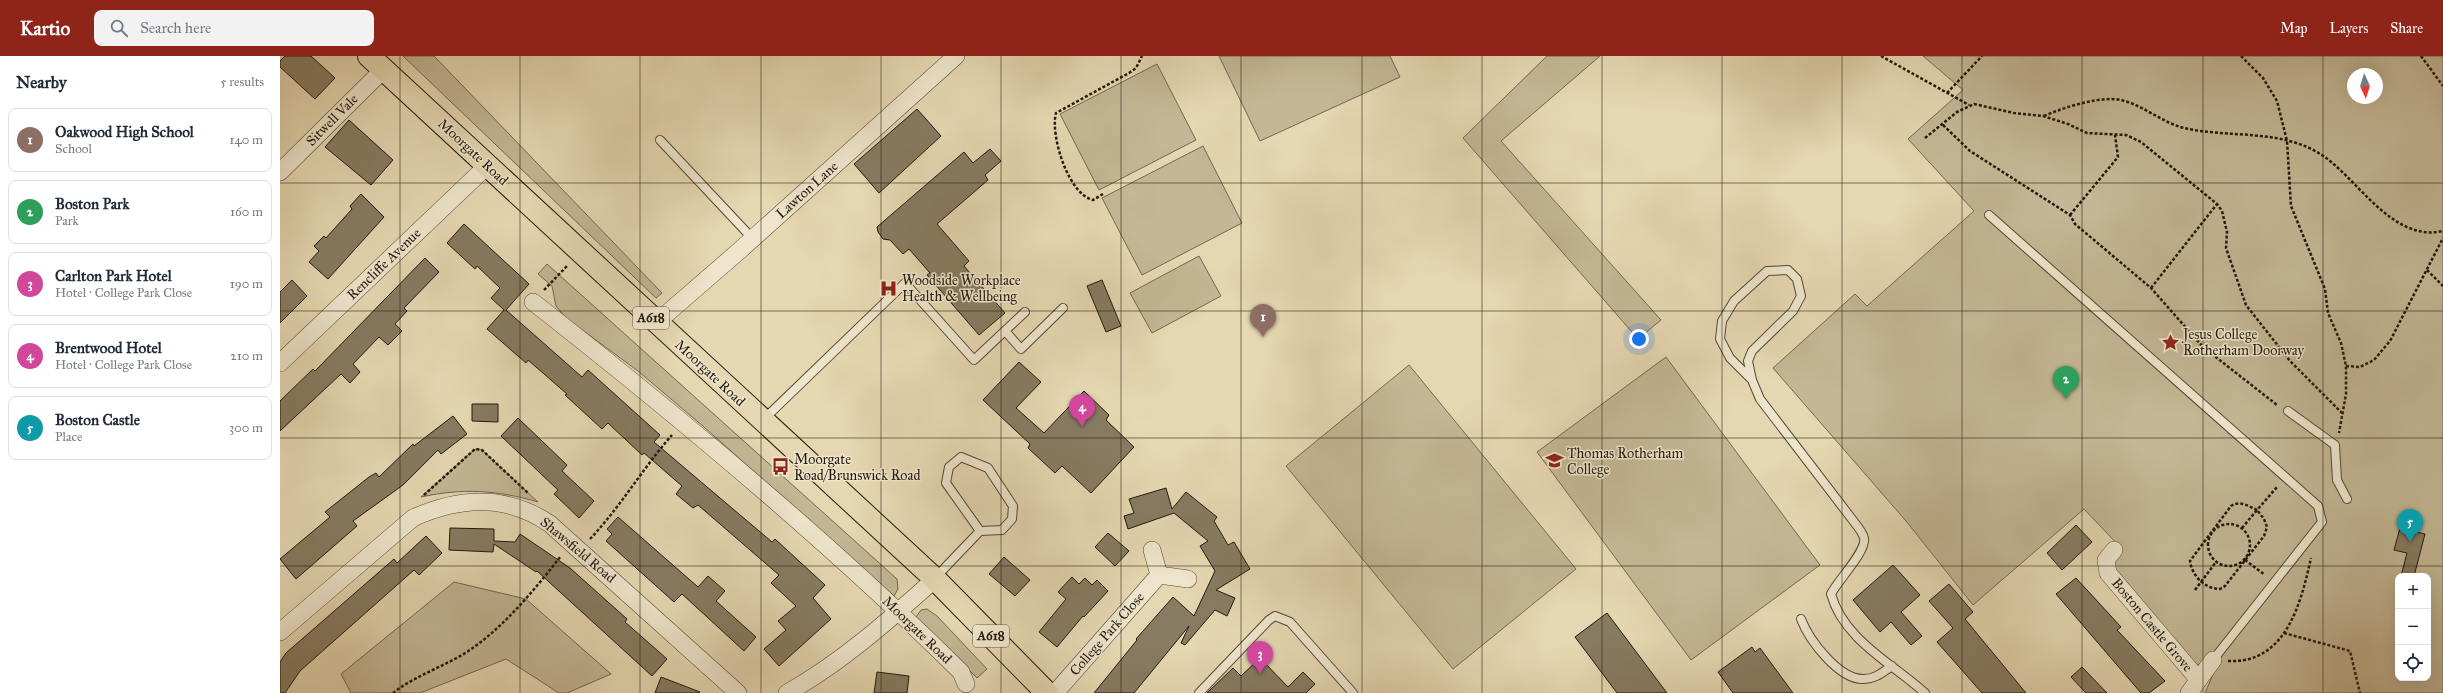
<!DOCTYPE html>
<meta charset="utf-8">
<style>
:root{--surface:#fff;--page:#f2f2f3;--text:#1f2937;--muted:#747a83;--line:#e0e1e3;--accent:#8f2418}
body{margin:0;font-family:"IM FELL Great Primer",serif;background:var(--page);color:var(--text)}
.controls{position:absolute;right:12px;bottom:12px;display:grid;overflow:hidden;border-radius:8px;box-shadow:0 4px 16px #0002}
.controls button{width:36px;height:36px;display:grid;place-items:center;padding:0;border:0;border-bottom:1px solid var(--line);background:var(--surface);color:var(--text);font:20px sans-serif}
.compass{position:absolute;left:2067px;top:12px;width:36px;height:36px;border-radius:50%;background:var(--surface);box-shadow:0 4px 16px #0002;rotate:176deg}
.you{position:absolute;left:1359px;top:283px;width:14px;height:14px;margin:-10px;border:3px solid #fff;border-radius:50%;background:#1a73e8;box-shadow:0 0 0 6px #1a73e833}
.badge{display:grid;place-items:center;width:26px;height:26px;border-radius:50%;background:var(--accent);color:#fff;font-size:13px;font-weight:700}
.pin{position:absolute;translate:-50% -33px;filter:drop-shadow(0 1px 2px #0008)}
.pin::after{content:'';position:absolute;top:21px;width:14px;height:12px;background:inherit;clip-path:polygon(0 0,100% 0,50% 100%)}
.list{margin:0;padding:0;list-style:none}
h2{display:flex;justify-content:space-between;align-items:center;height:52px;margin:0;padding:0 16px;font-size:17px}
h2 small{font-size:13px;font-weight:400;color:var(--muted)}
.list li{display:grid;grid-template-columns:26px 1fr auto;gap:12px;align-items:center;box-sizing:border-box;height:64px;margin:0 8px 8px;padding:0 8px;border:1px solid var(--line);border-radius:8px}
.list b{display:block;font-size:15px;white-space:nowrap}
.list p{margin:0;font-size:13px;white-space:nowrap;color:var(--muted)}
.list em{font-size:13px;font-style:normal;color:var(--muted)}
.icon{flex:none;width:22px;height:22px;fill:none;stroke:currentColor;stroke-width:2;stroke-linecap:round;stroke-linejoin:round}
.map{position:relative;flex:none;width:2163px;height:637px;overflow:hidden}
header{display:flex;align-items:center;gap:24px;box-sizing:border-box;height:56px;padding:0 20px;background:var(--accent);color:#fff}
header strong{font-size:19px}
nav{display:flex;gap:22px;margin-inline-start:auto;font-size:14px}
.search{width:280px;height:36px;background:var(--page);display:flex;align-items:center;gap:10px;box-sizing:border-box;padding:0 14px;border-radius:8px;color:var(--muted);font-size:15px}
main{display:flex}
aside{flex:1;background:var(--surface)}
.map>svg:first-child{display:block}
.green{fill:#c4b795;stroke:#726851;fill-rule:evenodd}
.building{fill:#877b62;stroke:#21180d}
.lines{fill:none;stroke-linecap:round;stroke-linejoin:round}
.lane-casing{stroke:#524836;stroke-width:10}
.street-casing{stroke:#524836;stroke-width:18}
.primary-casing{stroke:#21180d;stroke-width:24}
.path{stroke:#21180d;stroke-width:2.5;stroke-dasharray:3 2;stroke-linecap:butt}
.lane{stroke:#eee5cc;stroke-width:8}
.street{stroke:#eee5cc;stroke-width:17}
.primary{stroke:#e5d7b1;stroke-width:22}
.grid{fill:none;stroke:#21180d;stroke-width:1;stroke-opacity:0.55}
.labels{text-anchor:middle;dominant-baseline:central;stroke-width:3;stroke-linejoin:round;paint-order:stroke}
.shield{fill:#eee5cc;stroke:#5e5646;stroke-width:1}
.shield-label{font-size:13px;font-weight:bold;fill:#21180d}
.street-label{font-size:14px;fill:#21180d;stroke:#eee5cc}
.poi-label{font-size:14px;fill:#21180d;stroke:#eee5cc;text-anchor:start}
</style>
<header>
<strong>Kartio</strong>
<div class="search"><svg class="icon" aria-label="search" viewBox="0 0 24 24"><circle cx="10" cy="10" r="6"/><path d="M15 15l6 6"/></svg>Search here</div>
<nav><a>Map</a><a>Layers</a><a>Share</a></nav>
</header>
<main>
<aside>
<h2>Nearby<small>5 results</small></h2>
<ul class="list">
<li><span class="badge" style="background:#8d6e63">1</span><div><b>Oakwood High School</b><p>School</p></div><em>140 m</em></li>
<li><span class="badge" style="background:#2e9e5b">2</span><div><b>Boston Park</b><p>Park</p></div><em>160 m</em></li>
<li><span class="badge" style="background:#d1479c">3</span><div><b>Carlton Park Hotel</b><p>Hotel · College Park Close</p></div><em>190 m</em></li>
<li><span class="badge" style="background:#d1479c">4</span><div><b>Brentwood Hotel</b><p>Hotel · College Park Close</p></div><em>210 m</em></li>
<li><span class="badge" style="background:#0f9aa8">5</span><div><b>Boston Castle</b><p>Place</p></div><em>300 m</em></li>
</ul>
</aside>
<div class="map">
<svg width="2163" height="637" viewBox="0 0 2163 637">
<rect width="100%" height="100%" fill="#e5d7b1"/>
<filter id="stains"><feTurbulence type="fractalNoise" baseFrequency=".005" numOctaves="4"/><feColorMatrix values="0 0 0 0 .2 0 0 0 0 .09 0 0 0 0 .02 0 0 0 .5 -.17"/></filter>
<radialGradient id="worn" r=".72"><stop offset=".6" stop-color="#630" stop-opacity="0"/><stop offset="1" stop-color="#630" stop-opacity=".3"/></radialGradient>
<!-- green -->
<path class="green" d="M123 0H154L382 237 376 242Z
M939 0H1110L1120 21 980 85Z
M1267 0H1320L1221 85 1381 264 1358 283 1183 82Z
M1643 0H2163V637H1925L1937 609H1915L1833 516 1831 505 1841 492 1804 453 1693 549 1626 465 1493 312 1575 238 1587 250 1694 155 1628 83 1683 34ZM2073 18H2097V42H2073ZM2118 520H2148V622H2118Z
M877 8 916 84 819 134 780 58Z
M923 90 962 167 862 219 822 142Z
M919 200 941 240 872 277 850 237Z
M267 208 617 523 618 533 614 540 424 371 358 315 286 262 276 250 272 230 258 218Z
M1386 301 1540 509 1411 604 1257 396Z
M1129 309 1296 513 1173 613 1006 410Z
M195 393 202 394 258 446C217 434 183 432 141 441Z
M174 526 246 543 331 618 287 637H279L226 603 140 637H71L61 618Z
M647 553 657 560 707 613 697 622 636 561 641 554Z"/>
<!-- building -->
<path class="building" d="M5 0H31L55 22 35 43 0 11V5Z
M637 53 661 80 599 137 574 108Z
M69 64 113 104 91 129 45 91Z
M710 93 721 105 705 119 708 124 657 168 689 205 684 210 725 257 699 279 647 219 650 217 629 193 623 198 610 184 603 183 598 176 597 171 684 96 693 107Z
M81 138 104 161 48 223 29 206 39 195 34 190 44 180 46 182 72 153 70 150Z
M184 168 249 228 226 254 302 321 308 314 380 379 374 386 492 486 495 483 545 529 533 542 551 563 499 610 484 593 506 574 498 565 516 550 491 527 499 519 418 449 413 452 396 438 402 430 364 397 362 399 328 367 322 373 285 339 287 338 248 304 246 307 207 273 224 254 211 242 220 232 197 210 195 213 167 187Z
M145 202 159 216 124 252 127 255 115 268 122 275 108 289 99 281 73 308 80 316 70 327 61 318 0 375V345L33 313 35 315Z
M12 224 27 240 0 267V236Z
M822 224 841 270 826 276 807 230Z
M739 306 761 326 736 352 764 377 804 335 829 359 826 364 854 391 811 437 782 410 775 417 748 392 750 388 703 344Z
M192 348H218V366L192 365Z
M173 360 187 378 161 398 158 394 123 429 73 465 77 470 16 523 0 503 50 461 45 456 89 421 96 417 99 421 133 388 134 390Z
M238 362 287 409 282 415 314 445 299 462 274 438 278 434 221 380Z
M886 432 892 453 906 436 937 461 934 465 948 489 954 486 970 513 936 534 955 542 947 560 935 554 905 589 901 587 909 570 854 637H814L857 584 856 583 893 541 914 560 935 515 920 490 928 485 894 457 848 473 844 460 854 457 849 443Z
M338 461 418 531 428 520 445 535 436 545 476 581 464 595 402 538 394 546 326 485 332 478 327 473Z
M1796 469 1812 486 1782 514 1767 497Z
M170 472 214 473V485L235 486 240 478 290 512 347 563 345 566 387 603 372 620 257 515 256 516 214 488 213 496 169 494Z
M2120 472 2145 478 2134 520H2121L2127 497 2114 494Z
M828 477 849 495 835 510 815 491Z
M146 480 162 497 139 519 134 514 20 615 5 637H0V606L6 597 114 503 117 507Z
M724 501 750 524 735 540 709 518Z
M1613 509 1640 539 1621 556 1642 580 1631 589 1611 566 1600 576 1573 544Z
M792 521 799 528 805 522 812 529 817 524 828 535 804 561 803 560 777 591 759 576 786 543 778 536Z
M1796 522 1841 571 1837 574 1885 625 1869 637H1861L1776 538Z
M1669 528 1693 556 1685 563 1746 637H1702L1657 586 1673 572 1649 545Z
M1327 557 1387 637H1337L1295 581Z
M1472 591 1475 596 1480 592 1513 637H1453L1438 616Z
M980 602 1008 631 1023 616 1035 628 1026 637H927L953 612 961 620Z
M1802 611 1827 637H1806L1791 621Z
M597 616 629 620 627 637H594Z
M381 621 420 636 419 637H375Z"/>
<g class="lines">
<defs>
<path id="lane" d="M380 84 473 183
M1709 159 2038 450 2042 466 1933 604
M725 275 741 293 783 252
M1472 324 1450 302 1440 283 1442 265 1454 245 1487 215 1508 214 1517 223 1521 240 1513 255 1472 295 1468 305 1472 324 1480 343 1578 471C1580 474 1583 478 1584 482 1587 495 1558 524 1551 538 1563 583 1613 608 1645 637
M2008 355 2055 389 2057 424 2067 443
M483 364 625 227 694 304 745 256
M655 522 700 475 666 427 669 411 681 401 708 412 733 450 732 463 722 474 700 475
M1521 563C1529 584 1559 624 1584 623 1595 623 1603 616 1612 610
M919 637 989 564 995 560 1010 566 1073 637"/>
<path id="street" d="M0 116 104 13
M253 246C401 362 547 484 681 616L686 628
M376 267 459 195 676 0
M0 307 208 109
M872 494 879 519 908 523
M1834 494 1826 504 1828 517 1918 623
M0 576 133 462C180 441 226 438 270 468L458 637
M507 637C562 606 608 565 655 523
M775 637 879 519
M1909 637 1933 604"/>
<path id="primary" d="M89 0 655 523 767 637"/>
</defs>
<!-- lane casing -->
<use href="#lane" class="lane-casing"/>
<!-- street casing -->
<use href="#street" class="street-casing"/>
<!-- primary casing -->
<use href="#primary" class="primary-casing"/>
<!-- path -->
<path class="path" d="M1601 0 1689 49
M1961 0 1983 22 1997 45 2007 85 2011 150 2045 233 2048 257 2061 287 2066 310V338L2059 377
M2141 0 2163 30
M1667 37 1702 0
M1764 60C1782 52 1811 43 1831 43 1857 43 1879 66 1904 72 1947 82 1997 73 2037 96 2076 118 2110 187 2163 175
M1663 69 1690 95 1790 159 1795 168 1871 232 1923 291 1997 349
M1645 82 1677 56 1694 48 1734 57 1763 60 1788 68 1807 77 1846 79 1861 86 1937 148 1942 155 1947 176 1946 192 1966 249 2010 305 2063 358
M823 138 813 144C788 138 770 79 776 57L849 17 856 12 862 0
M1790 159 1838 101 1835 79
M2147 214 2163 230
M1871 232 1937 148
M264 234 287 210
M2066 310 2080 311 2094 304 2110 285 2163 182
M144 439 195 393 202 394 248 437
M1928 489a21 21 0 1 1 42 0a21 21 0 1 1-42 0Z
M1962 472 1977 454 1984 463 1987 471 1984 480 1945 530 1940 533C1925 533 1912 520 1910 505L1951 450C1960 444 1968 450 1977 454L1998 430
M310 483C341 450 363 412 392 379
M1965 504 1985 519
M1915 534 1936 506
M2004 577 2070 595 2080 637
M1948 605C2006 608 2021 547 2031 502
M113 637C136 619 166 610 190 594 226 569 254 534 281 500"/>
<!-- lane -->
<use href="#lane" class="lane"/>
<!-- street -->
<use href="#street" class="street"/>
<!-- primary -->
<use href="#primary" class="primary"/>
</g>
<!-- grid -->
<path class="grid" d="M120 0V637M240 0V637M360 0V637M481 0V637M601 0V637M721 0V637M841 0V637M961 0V637M1082 0V637M1202 0V637M1322 0V637M1442 0V637M1562 0V637M1682 0V637M1802 0V637M1923 0V637M2043 0V637M0 127H2163M0 255H2163M0 382H2163M0 510H2163"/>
<!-- icons -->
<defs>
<symbol id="hospital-bare" viewBox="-9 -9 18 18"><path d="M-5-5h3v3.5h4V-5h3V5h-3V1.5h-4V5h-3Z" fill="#8f2418" stroke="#eee5cc" stroke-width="2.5" paint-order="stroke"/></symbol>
<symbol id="sight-bare" viewBox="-9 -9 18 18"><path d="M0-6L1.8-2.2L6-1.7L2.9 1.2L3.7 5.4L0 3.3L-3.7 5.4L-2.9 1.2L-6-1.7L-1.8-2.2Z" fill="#8f2418" stroke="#eee5cc" stroke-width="2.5" paint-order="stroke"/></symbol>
<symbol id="university-bare" viewBox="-9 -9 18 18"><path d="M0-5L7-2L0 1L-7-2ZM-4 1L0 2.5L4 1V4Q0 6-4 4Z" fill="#8f2418" stroke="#eee5cc" stroke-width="2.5" paint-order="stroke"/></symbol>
<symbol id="bus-bare" viewBox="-9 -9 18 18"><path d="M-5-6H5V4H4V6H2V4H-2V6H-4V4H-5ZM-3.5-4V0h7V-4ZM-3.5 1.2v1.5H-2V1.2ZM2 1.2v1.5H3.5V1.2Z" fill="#8f2418" stroke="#eee5cc" stroke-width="2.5" paint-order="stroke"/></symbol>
</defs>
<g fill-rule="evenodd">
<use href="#hospital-bare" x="596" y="220" width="25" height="25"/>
<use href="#sight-bare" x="1878" y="274" width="25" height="25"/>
<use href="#university-bare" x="1262" y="392" width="25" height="25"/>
<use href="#bus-bare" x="488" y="398" width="25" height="25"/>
</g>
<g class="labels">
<!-- shield labels -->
<g class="shield">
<rect x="353" y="251" width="36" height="22" rx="3"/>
<rect x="693" y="569" width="36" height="22" rx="3"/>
</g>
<g class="shield-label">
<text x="371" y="262">A618</text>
<text x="711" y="580">A618</text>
</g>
<!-- street labels -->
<g class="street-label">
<text transform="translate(52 64) rotate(-45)">Sitwell Vale</text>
<text transform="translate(193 96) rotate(43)">Moorgate Road</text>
<text transform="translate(527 134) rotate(-42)">Lawton Lane</text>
<text transform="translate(104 208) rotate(-44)">Rencliffe Avenue</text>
<text transform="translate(430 317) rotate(43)">Moorgate Road</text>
<text transform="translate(298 494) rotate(40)">Shawsfield Road</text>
<text transform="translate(1872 569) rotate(50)">Boston Castle Grove</text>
<text transform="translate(637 574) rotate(44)">Moorgate Road</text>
<text transform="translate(827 578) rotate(-49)">College Park Close</text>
</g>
<!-- poi labels -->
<g class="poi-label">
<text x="622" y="224">Woodside Workplace<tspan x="622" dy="16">Health &amp; Wellbeing</tspan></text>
<text x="1903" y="278">Jesus College<tspan x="1903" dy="16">Rotherham Doorway</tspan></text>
<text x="1287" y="397">Thomas Rotherham<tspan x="1287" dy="16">College</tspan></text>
<text x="514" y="403">Moorgate<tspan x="514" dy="16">Road/Brunswick Road</tspan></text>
</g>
</g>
<rect width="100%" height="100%" filter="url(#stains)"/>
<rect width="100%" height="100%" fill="url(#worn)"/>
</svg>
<div class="controls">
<button>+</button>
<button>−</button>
<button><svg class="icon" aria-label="locate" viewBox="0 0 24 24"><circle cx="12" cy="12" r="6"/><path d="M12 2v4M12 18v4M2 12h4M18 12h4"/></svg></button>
</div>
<svg class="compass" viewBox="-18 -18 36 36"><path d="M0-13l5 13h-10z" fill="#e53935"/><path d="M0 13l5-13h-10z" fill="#747a83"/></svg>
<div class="you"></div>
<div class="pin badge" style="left:983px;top:281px;background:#8d6e63">1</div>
<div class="pin badge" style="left:1786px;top:343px;background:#2e9e5b">2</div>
<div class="pin badge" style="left:980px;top:618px;background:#d1479c">3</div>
<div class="pin badge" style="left:802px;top:371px;background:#d1479c">4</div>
<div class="pin badge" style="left:2130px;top:486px;background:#0f9aa8">5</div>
</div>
</main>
